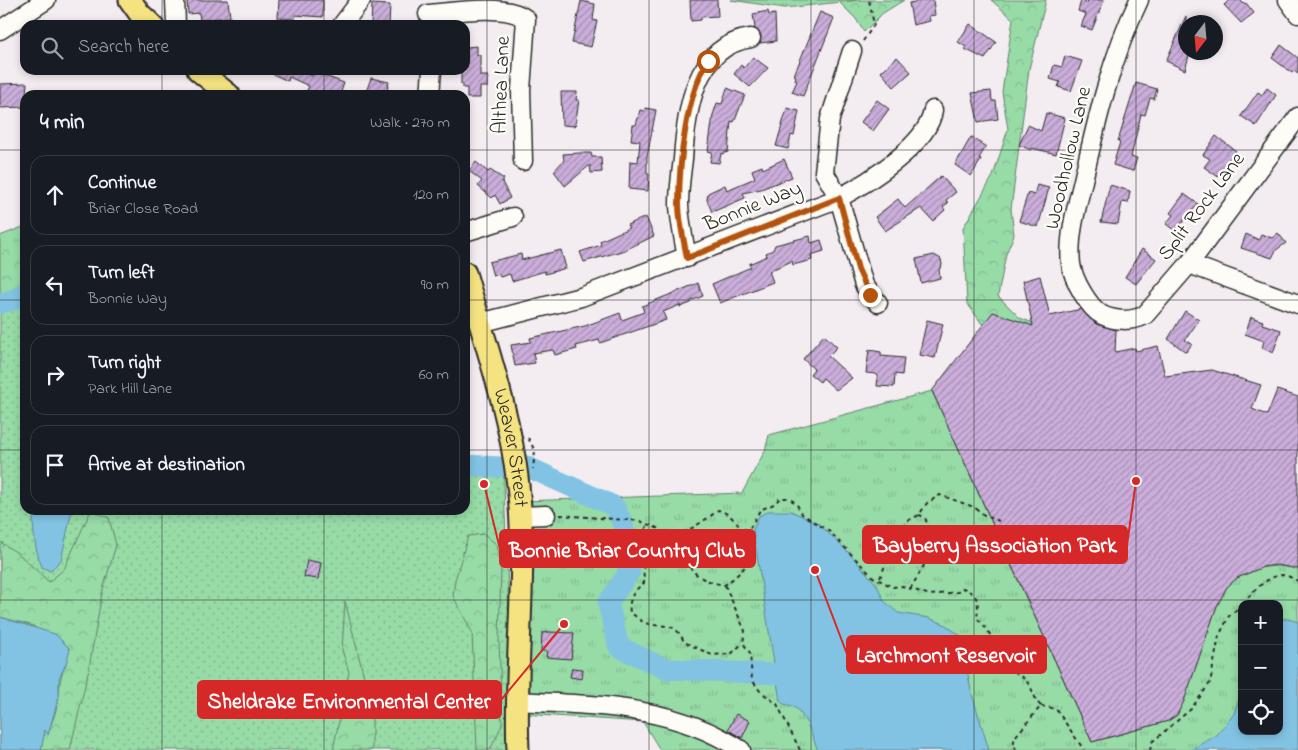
<!DOCTYPE html>
<meta charset="utf-8">
<style>
:root{--surface:#171b24;--page:#20242c;--text:#f1f3f6;--muted:#9ea1a6;--line:#363941}
body{margin:0;font-family:"Indie Flower",sans-serif;background:var(--page);color:var(--text)}
.controls{position:absolute;right:15px;bottom:15px;display:grid;overflow:hidden;border-radius:10px;box-shadow:0 2px 8px #0003}
.controls button{width:45px;height:45px;display:grid;place-items:center;padding:0;border:0;border-bottom:1px solid var(--line);background:var(--surface);color:var(--text);font:25px sans-serif}
.compass{position:absolute;left:1178px;top:15px;width:45px;height:45px;border-radius:50%;background:var(--surface);box-shadow:0 2px 8px #0003;rotate:196deg}
.stop{position:absolute;width:15px;height:15px;margin:-11px;border:4px solid #b45309;border-radius:50%;background:#fff}
.stop.end{background:#b45309;border-color:#fff;box-shadow:0 1px 5px #0008}
.list{margin:0;padding:0;list-style:none}
h2{display:flex;justify-content:space-between;align-items:center;height:65px;margin:0;padding:0 20px;font-size:21px}
h2 small{font-size:16px;font-weight:400;color:var(--muted)}
.list li{display:grid;grid-template-columns:32px 1fr auto;gap:15px;align-items:center;box-sizing:border-box;height:80px;margin:0 10px 10px;padding:0 10px;border:1px solid var(--line);border-radius:15px}
.list b{display:block;font-size:19px;white-space:nowrap}
.list p{margin:0;font-size:16px;white-space:nowrap;color:var(--muted)}
.list em{font-size:16px;font-style:normal;color:var(--muted)}
.icon{flex:none;width:28px;height:28px;fill:none;stroke:currentColor;stroke-width:2;stroke-linecap:round;stroke-linejoin:round}
.map{position:relative;flex:none;width:1298px;height:750px;overflow:hidden}
.search{position:absolute;background:var(--surface);box-shadow:0 2px 8px #0003;left:20px;top:20px;width:450px;height:55px;display:flex;align-items:center;gap:12px;box-sizing:border-box;padding:0 18px;border-radius:15px;color:var(--muted);font-size:19px}
.panel{position:absolute;background:var(--surface);box-shadow:0 2px 8px #0003;left:20px;top:90px;width:450px;height:425px;border-radius:15px}
.map>svg:first-child{display:block}
.grass{fill:url(#grass-dots);stroke:#618369}
.forest{fill:url(#forest-crowns);stroke:#618369}
.park{fill:url(#park-tufts);stroke:#618369;fill-rule:evenodd}
.water{fill:#82c3e3;stroke:#5f8699}
.lines{fill:none;stroke-linecap:round;stroke-linejoin:round}
.river{stroke:#82c3e3;stroke-width:21}
.building{fill:url(#building-hatch);stroke:#2b2b2b}
.minor-casing{stroke:#2b2b2b;stroke-width:21}
.major-casing{stroke:#2b2b2b;stroke-width:25}
.path{stroke:#2b2b2b;stroke-width:2;stroke-dasharray:4 4;stroke-linecap:butt}
.minor{stroke:#fdfcf7;stroke-width:18}
.major{stroke:#f5e382;stroke-width:21}
.route{stroke:#b45309;stroke-width:6}
.grid{fill:none;stroke:#2b2b2b;stroke-width:1;stroke-opacity:0.55}
.labels{text-anchor:middle;dominant-baseline:central;stroke-width:4.5;stroke-linejoin:round;paint-order:stroke}
.street-label{font-size:21px;fill:#2b2b2b;stroke:#fdfcf7}
.leader{fill:none;stroke:#d62828;stroke-width:2}
.callout-dot{fill:#d62828;stroke:#fdfcf7;stroke-width:2}
.callout{fill:#d62828;stroke:#d62828;stroke-width:2}
.callout-label{font-size:22px;text-anchor:middle;font-weight:bold;fill:#fff}
</style>
<div class="map">
<svg width="1298" height="750" viewBox="0 0 1298 750">
<defs>
<pattern id="grass-dots" width="8" height="8" patternUnits="userSpaceOnUse" patternTransform="scale(1.25)"><rect width="8" height="8" fill="#97dba7"/><path d="M2 2h.1M6 6h.1" fill="none" stroke="#82bc90" stroke-width="1.8" stroke-linecap="round"/></pattern>
<pattern id="forest-crowns" width="20" height="18" patternUnits="userSpaceOnUse" patternTransform="scale(1.25)"><rect width="20" height="18" fill="#97dba7"/><path d="M2 6a3 3 0 1 1 6 0M12 15a3 3 0 1 1 6 0" fill="none" stroke="#82bc90"/></pattern>
<pattern id="park-tufts" width="24" height="20" patternUnits="userSpaceOnUse" patternTransform="scale(1.25)"><rect width="24" height="20" fill="#97dba7"/><path d="M3 7l-1-3M5 7V3M7 7l1-3M15 17l-1-3M17 17v-4M19 17l1-3" fill="none" stroke="#82bc90"/></pattern>
<pattern id="building-hatch" width="6" height="6" patternUnits="userSpaceOnUse" patternTransform="scale(1.25)"><rect width="6" height="6" fill="#cbaedb"/><path d="M-1 1l2-2M0 6l6-6M5 7l2-2" fill="none" stroke="#a58eb2"/></pattern>
</defs>
<rect width="100%" height="100%" fill="#f3ecf1"/>
<filter id="ink" filterUnits="userSpaceOnUse"><feTurbulence type="fractalNoise" baseFrequency=".02" numOctaves="2"/><feDisplacementMap in="SourceGraphic" scale="10" xChannelSelector="R" yChannelSelector="G"/><feConvolveMatrix kernelMatrix="1 2 1 2 8 2 1 2 1" color-interpolation-filters="sRGB"/></filter>
<g filter="url(#ink)">
<!-- grass -->
<path class="grass" d="M25 229V510H465V457L503 458 514 750H0V244Z"/>
<!-- forest -->
<path class="forest" d="M837 0H904L883 13 864 32 856 19Z
M991 0H1046L1029 69 1011 209 1014 235 1006 254 998 296 1020 318 1041 326 998 346 967 303 963 228 993 176 1008 129 1002 92 1013 19Z
M25 226V280L9 293 0 294V236Z
M91 510 109 518 116 545 102 593 89 668 70 750H41L45 729 48 734C52 721 58 708 59 695 60 681 60 677 66 664L34 626 0 617V542L19 554 49 582 64 569Z
M484 534 497 545 501 566 499 640 502 725 490 750H477L472 632 453 596 455 580 468 536Z
M345 601 372 709V750H333L349 672 342 650Z"/>
<!-- park -->
<path class="park" d="M731 0H860L785 8Z
M932 391 1092 742 1168 721 1177 715C1187 687 1197 659 1207 632 1212 617 1217 598 1227 586 1244 566 1275 563 1298 569V750H660L643 722 524 714 523 501 742 493 765 451 769 435ZM1242 604H1279V731H1242Z"/>
<!-- water -->
<path class="water" d="M33 510H72L61 560 50 571 42 567C34 548 33 530 33 510Z
M769 511H791L819 524 849 553 877 585 884 601 898 613 929 618 944 624 961 636 971 691 989 750H818C812 737 807 716 794 707 789 704 784 706 780 701L753 530 759 516Z
M0 617 55 634 70 649 66 664 59 678V696L48 735 45 730 41 750H0Z
M1279 619H1288L1298 622V750H1190L1217 735 1234 714 1242 690V731H1279Z"/>
<g class="lines">
<!-- river -->
<path class="river" d="M0 303 13 300 25 292
M521 464 614 506 623 524 630 571 608 603 619 647 666 669 778 674
M465 465 499 467"/>
</g>
<!-- building -->
<path class="building" d="M187 0H228L230 17 200 20 199 13 188 14Z
M279 0H323V17L295 15V19L278 18Z
M690 0H717L718 16 701 17V20L691 21Z
M925 0H933L935 15 929 16 930 21 913 25 909 3Z
M1088 0H1104L1092 30 1081 26 1086 14 1078 11 1081 1 1087 3Z
M1230 0H1240L1244 4 1246 3 1254 13 1241 23 1224 5Z
M581 1 595 4 593 20 597 21 591 47 572 43Z
M372 4 390 5 389 25H371Z
M768 11 769 15 775 14 776 41 760 43 761 36 755 29 753 14Z
M820 12 834 18 803 96 792 92 797 81 795 80 796 76 794 75Z
M1186 16V52H1190L1185 70 1166 61Z
M970 24 996 42 985 59 965 49 966 47 958 42Z
M1281 45 1298 58V74L1294 71 1292 73 1272 58Z
M477 46V55H480V76H488V87H480V98H467V88H463V84H461V70L467 68V47Z
M1065 56 1082 61 1071 91 1058 87 1060 82 1050 79 1054 65 1062 67Z
M753 57 768 68 750 87 734 74 741 65 744 68Z
M897 57 911 72 894 87 881 72Z
M264 70H299L312 76 314 72 344 83 340 95H305L309 86 289 77 288 81Z
M371 78 389 82 386 95H365Z
M27 83 25 107 0 108V84Z
M1136 83 1157 89 1154 99 1150 98 1145 115 1141 114 1131 157 1137 158 1133 171 1113 165 1120 142 1118 141Z
M727 88 745 95 734 122 731 121 728 152 721 154 719 163 710 162 712 152 708 151 713 115 717 103 722 104Z
M1267 88 1276 95 1256 126 1241 116 1258 92 1262 95Z
M991 91 992 101H996L998 119 978 122 972 93Z
M561 92H577L576 100H579L575 126 562 125Z
M877 100 889 109 873 131 861 122Z
M645 108 656 110 647 157V174H649L648 191 629 189 630 161 638 162 640 141 631 140 633 125H636L640 110 644 111Z
M787 108 799 111 794 136 791 135 788 149 776 146Z
M1046 113 1065 118 1056 154 1032 148 1031 150 1019 145 1028 125 1041 131Z
M1216 136 1236 151 1217 176 1204 167 1210 159 1203 155Z
M971 137 986 147 979 158 981 160 971 176 955 165Z
M580 153H591L592 157H601L602 172 591 173 590 165 565 186 554 171 564 160 563 154Z
M784 159 792 177 761 189 743 193 745 198 712 212 707 200 708 193 725 185 727 190 755 178 752 170 762 166 763 169Z
M476 162 488 172 490 170 504 179 502 182 510 198 500 204 495 195 492 198 478 186 482 181 469 171Z
M941 176 956 192 946 200 948 203 943 207 945 210 933 221 921 208 885 231 875 217 898 199 905 208Z
M1037 185 1049 188 1038 227 1019 221 1028 193 1034 195Z
M1110 185 1130 191 1128 203 1122 202 1118 224 1101 222Z
M1184 194 1198 204 1175 231 1166 224 1173 215 1170 213Z
M646 217 654 236 625 250 584 262 580 252 601 245 600 241 629 228 627 225Z
M1278 233 1286 243 1276 250 1272 258 1241 248 1246 234 1259 240 1261 234 1272 238Z
M810 236 811 243 821 240 824 251 811 255 812 260 793 265 792 261 769 271 773 282 720 303 712 284 751 267 749 264 767 256 766 253 773 250 775 245Z
M1142 249 1156 259 1136 284 1125 277Z
M561 250 566 268 545 274V271L512 281 510 274 500 277 499 274 493 276 489 262 521 254 522 260Z
M934 255 941 259 942 265 939 270 940 278 921 283 916 259Z
M1040 276 1050 316 1081 309 1096 324 1116 330 1115 352 1135 348 1136 351 1158 346 1165 376 1212 370 1261 385 1252 409 1267 415 1277 390 1298 397V569L1277 565 1263 567 1237 578 1227 587 1217 606 1184 701 1177 715 1168 721 1092 742 932 391 993 312 1033 326 1023 281Z
M698 283 703 296 691 301V303L680 307V305L663 312 666 320 600 343 599 340 576 346 577 349 555 355 553 350 533 353 535 363 515 366 511 345 531 342 530 338 585 326 620 313 622 320 644 312 642 306Z
M1185 311 1199 320 1185 340 1192 344 1186 352 1168 339Z
M1251 317 1263 321 1262 324 1281 330 1273 353 1262 348 1264 341 1245 334Z
M927 320 943 324 935 358 919 355Z
M824 335 837 347 828 356 852 378 836 390 823 378 820 382 810 374 814 369 803 359Z
M869 350 881 352V356L904 358 902 375 895 374 894 387 877 386 878 376 876 374 866 373Z
M307 560 321 563 318 579 304 577Z
M548 632 574 633 571 659 546 657 547 651H541L542 633Z
M572 668 583 669 582 679 570 677Z
M736 714 750 721 742 738 728 730Z"/>
<g class="lines">
<defs>
<path id="minor" d="M175 0 176 24
M1139 0C1111 58 1096 123 1082 185 1076 209 1068 239 1071 264 1073 279 1088 307 1102 315 1115 321 1132 322 1145 315L1189 264 1298 117
M1288 0 1298 14
M428 14C453 12 506 3 526 19L521 90 523 161
M342 25 361 0
M0 30 46 0
M852 51 830 119 824 172 839 198 864 285 878 303
M430 95 432 70
M465 232 513 217
M687 258C684 241 680 222 679 205 679 190 681 174 683 159 686 112 694 46 751 38
M1189 264 1298 304
M480 323 581 297 839 198C867 183 929 144 933 110
M520 516 546 515
M517 701C595 705 674 705 741 750"/>
<g id="major">
<path d="M130 0 140 14 152 25"/>
<path d="M198 70 229 95"/>
<path id="s1" d="M465 273C485 342 510 413 518 485 528 573 514 662 518 750"/>
</g>
</defs>
<!-- minor casing -->
<use href="#minor" class="minor-casing"/>
<!-- major casing -->
<use href="#major" class="major-casing"/>
<!-- path -->
<path class="path" d="M863 41 874 25 869 0
M528 438 535 451 533 469
M560 515 641 521C646 525 650 524 655 527 660 529 663 535 668 536 680 538 709 518 718 510 738 514 755 548 745 566 740 574 732 579 725 585 689 579 689 566 675 536
M647 526 642 536 644 583C634 590 628 599 630 612 634 615 639 619 643 622 661 630 674 618 684 642L712 655 731 654 743 643
M742 530 750 528 760 510 774 504 780 498H788L796 503 802 514 830 532 873 577 893 587 902 586 930 595 958 592 963 588C979 595 979 602 977 618 992 633 998 651 1010 667 1015 673 1023 676 1028 683 1034 691 1034 700 1041 706
M880 578 888 558 907 521 919 515 927 503 940 495 974 507 984 515 999 521
M725 585 745 631 743 643 750 653 752 680 760 691 777 704 800 750
M910 589C927 561 936 551 925 517L919 515
M1243 604C1251 593 1267 576 1282 575 1287 575 1294 579 1298 581
M1041 706 1056 709 1084 750
M1017 750 1013 745 1015 737 1041 706
M1150 750 1152 742 1191 709 1210 683 1219 636 1229 616 1242 605"/>
<!-- minor -->
<use href="#minor" class="minor"/>
<!-- major -->
<use href="#major" class="major"/>
</g>
</g>
<g class="lines" filter="url(#ink)">
<!-- route -->
<path class="route" d="M708 61C686 94 679 164 679 204 679 222 684 240 687 258L839 198 858 269 870 295"/>
</g>
<!-- grid -->
<path class="grid" d="M162 0V25M324 0V25M487 0V750M649 0V750M811 0V750M974 0V750M1136 0V750M162 70V95M324 70V95M0 150H25M465 150H1298M0 300H25M465 300H1298M0 450H25M465 450H1298M162 510V750M324 510V750M0 600H1298"/>
<g class="labels">
<!-- street labels -->
<g class="street-label">
<text transform="translate(502 85) rotate(-88)">Althea Lane</text>
<text transform="translate(1069 158) rotate(-77)">Woodhollow Lane</text>
<text transform="translate(753 207) rotate(-22)">Bonnie Way</text>
<text transform="translate(1202 207) rotate(-53)">Split Rock Lane</text>
<text stroke="none"><textPath href="#s1" startOffset="181">Weaver Street</textPath></text>
</g>
</g>
<!-- callouts -->
<path class="leader" d="M1136 481L1127 545M484 484L500 549M815 570L847 654M564 624L501 700"/>
<g class="callout-dot">
<circle cx="1136" cy="481" r="5"/>
<circle cx="484" cy="484" r="5"/>
<circle cx="815" cy="570" r="5"/>
<circle cx="564" cy="624" r="5"/>
</g>
<g class="callout">
<rect x="863" y="526" width="264" height="37" rx="5"/>
<rect x="500" y="530" width="255" height="37" rx="5"/>
<rect x="847" y="636" width="199" height="37" rx="5"/>
<rect x="198" y="681" width="303" height="37" rx="5"/>
</g>
<g class="callout-label">
<text x="995" y="552">Bayberry Association Park</text>
<text x="627" y="557">Bonnie Briar Country Club</text>
<text x="946" y="662">Larchmont Reservoir</text>
<text x="349" y="708">Sheldrake Environmental Center</text>
</g>
</svg>
<div class="controls">
<button>+</button>
<button>−</button>
<button><svg class="icon" aria-label="locate" viewBox="0 0 24 24"><circle cx="12" cy="12" r="6"/><path d="M12 2v4M12 18v4M2 12h4M18 12h4"/></svg></button>
</div>
<svg class="compass" viewBox="-18 -18 36 36"><path d="M0-13l5 13h-10z" fill="#e53935"/><path d="M0 13l5-13h-10z" fill="#9ea1a6"/></svg>
<div class="stop" style="left:708px;top:61px"></div>
<div class="stop end" style="left:870px;top:295px"></div>
<div class="search"><svg class="icon" aria-label="search" viewBox="0 0 24 24"><circle cx="10" cy="10" r="6"/><path d="M15 15l6 6"/></svg>Search here</div>
<section class="panel">
<h2>4 min<small>Walk · 270 m</small></h2>
<ul class="list">
<li><svg class="icon" aria-label="ahead" viewBox="0 0 24 24"><path d="M12 20V5M6 11l6-6 6 6"/></svg><div><b>Continue</b><p>Briar Close Road</p></div><em>120 m</em></li>
<li><svg class="icon" aria-label="left" viewBox="0 0 24 24"><path d="M17 20v-9H6M10 6l-5 5 5 5"/></svg><div><b>Turn left</b><p>Bonnie Way</p></div><em>90 m</em></li>
<li><svg class="icon" aria-label="right" viewBox="0 0 24 24"><path d="M7 20v-9h11M14 6l5 5-5 5"/></svg><div><b>Turn right</b><p>Park Hill Lane</p></div><em>60 m</em></li>
<li><svg class="icon" aria-label="arrive" viewBox="0 0 24 24"><path d="M6 21V4h12l-3 4 3 4H6"/></svg><div><b>Arrive at destination</b></div></li>
</ul>
</section>
</div>
